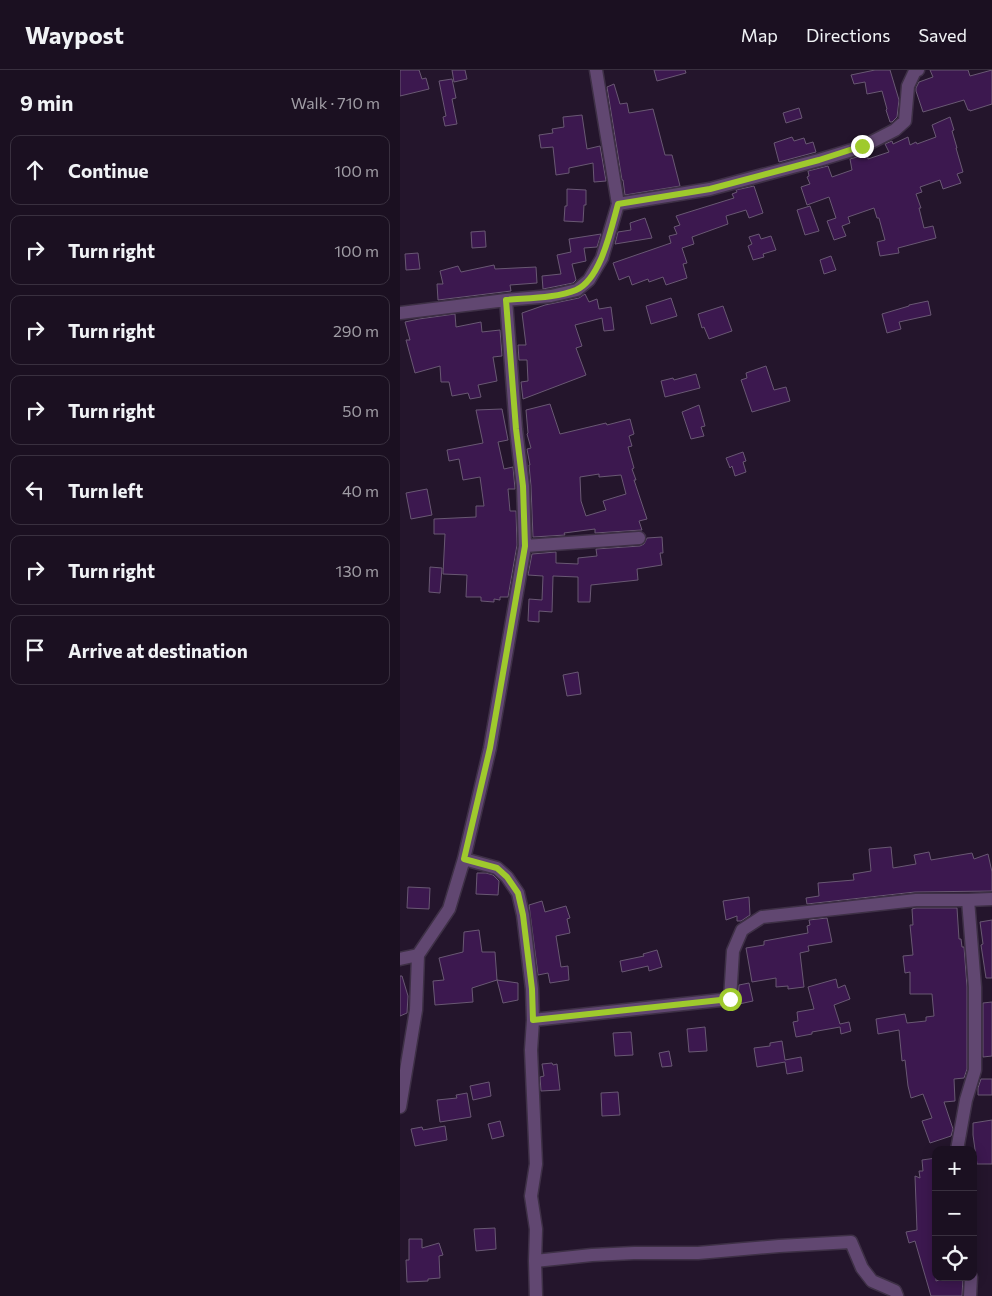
<!DOCTYPE html>
<meta charset="utf-8">
<style>
:root{--surface:#1b1021;--page:#24192a;--text:#f1f3f6;--muted:#a09da5;--line:#39303f}
body{margin:0;font-family:Commissioner,sans-serif;background:var(--page);color:var(--text)}
.controls{position:absolute;right:15px;bottom:15px;display:grid;overflow:hidden;border-radius:10px;box-shadow:0 2px 12px #0003}
.controls button{width:45px;height:45px;display:grid;place-items:center;padding:0;border:0;border-bottom:1px solid var(--line);background:var(--surface);color:var(--text);font:25px sans-serif}
.stop{position:absolute;width:15px;height:15px;margin:-11px;border:4px solid #9fca2d;border-radius:50%;background:#fff}
.stop.end{background:#9fca2d;border-color:#fff;box-shadow:0 1px 5px #0008}
.list{margin:0;padding:0;list-style:none}
h2{display:flex;justify-content:space-between;align-items:center;height:65px;margin:0;padding:0 20px;font-size:21px}
h2 small{font-size:16px;font-weight:400;color:var(--muted)}
.list li{display:grid;grid-template-columns:32px 1fr auto;gap:15px;align-items:center;box-sizing:border-box;height:70px;margin:0 10px 10px;padding:0 10px;border:1px solid var(--line);border-radius:10px}
.list b{display:block;font-size:19px;white-space:nowrap}
.list em{font-size:16px;font-style:normal;color:var(--muted)}
.icon{flex:none;width:28px;height:28px;fill:none;stroke:currentColor;stroke-width:2;stroke-linecap:round;stroke-linejoin:round}
.map{position:relative;flex:none;width:592px;height:1226px;overflow:hidden}
header{display:flex;align-items:center;gap:30px;box-sizing:border-box;height:70px;padding:0 25px;background:var(--surface);border-bottom:1px solid var(--line)}
header strong{font-size:24px}
nav{display:flex;gap:28px;margin-inline-start:auto;font-size:18px}
main{display:flex}
aside{flex:1;background:var(--surface)}
.map>svg:first-child{display:block}
.building{fill:#3c184f;stroke:#695873;fill-rule:evenodd}
.lines{fill:none;stroke-linecap:round;stroke-linejoin:round}
.minor-casing{stroke:#3e3046;stroke-width:15}
.minor{stroke:#614771;stroke-width:12}
.route{stroke:#9fca2d;stroke-width:6}
</style>
<header>
<strong>Waypost</strong>
<nav><a>Map</a><a>Directions</a><a>Saved</a></nav>
</header>
<main>
<aside>
<h2>9 min<small>Walk · 710 m</small></h2>
<ul class="list">
<li><svg class="icon" aria-label="ahead" viewBox="0 0 24 24"><path d="M12 20V5M6 11l6-6 6 6"/></svg><div><b>Continue</b></div><em>100 m</em></li>
<li><svg class="icon" aria-label="right" viewBox="0 0 24 24"><path d="M7 20v-9h11M14 6l5 5-5 5"/></svg><div><b>Turn right</b></div><em>100 m</em></li>
<li><svg class="icon" aria-label="right" viewBox="0 0 24 24"><path d="M7 20v-9h11M14 6l5 5-5 5"/></svg><div><b>Turn right</b></div><em>290 m</em></li>
<li><svg class="icon" aria-label="right" viewBox="0 0 24 24"><path d="M7 20v-9h11M14 6l5 5-5 5"/></svg><div><b>Turn right</b></div><em>50 m</em></li>
<li><svg class="icon" aria-label="left" viewBox="0 0 24 24"><path d="M17 20v-9H6M10 6l-5 5 5 5"/></svg><div><b>Turn left</b></div><em>40 m</em></li>
<li><svg class="icon" aria-label="right" viewBox="0 0 24 24"><path d="M7 20v-9h11M14 6l5 5-5 5"/></svg><div><b>Turn right</b></div><em>130 m</em></li>
<li><svg class="icon" aria-label="arrive" viewBox="0 0 24 24"><path d="M6 21V4h12l-3 4 3 4H6"/></svg><div><b>Arrive at destination</b></div></li>
</ul>
</aside>
<div class="map">
<svg width="592" height="1226" viewBox="0 0 592 1226">
<rect width="100%" height="100%" fill="#24152c"/>
<!-- building -->
<path class="building" d="M0 0H19L22 9 26 8 29 19 0 26Z
M52 0H65L67 9 54 12Z
M254 0H285L286 3 257 11Z
M475 0H490L499 30 497 47 492 52H490L486 40 487 39 482 21 467 24 465 12 454 14 451 5Z
M530 0H568L570 6 592 0V34L570 41V40H568L564 30 523 42 516 21V18L519 12 533 7Z
M52 9 56 28 52 29 57 54 45 56 43 47 46 46 39 11Z
M214 14 220 34 227 33 229 43 253 39 265 85H272L280 116 225 125 223 110H222L207 17Z
M399 38 402 48 386 53 383 43Z
M182 45 187 79 200 76 206 111 194 112 193 93 169 98V103L156 105 153 77 141 78 139 65 153 63 152 59 164 57 163 47Z
M550 47 554 60 552 61 557 78H556L563 102 557 104 561 113 543 119 540 110 520 117 522 122 516 124 521 138H519L524 158 533 156 536 168 498 178 499 183 480 186 477 172 485 170 479 148H477L474 138 448 147 450 153 442 156 446 166 434 170 427 151 436 148 429 127 407 135 401 117 410 114 407 107 409 106 408 101 428 96 432 107 452 100 450 89 467 84 468 89 489 82 485 74 492 71 493 74 508 67 510 75 516 72 517 74 536 67 532 55Z
M392 67 394 71 404 68 406 74 413 72 416 82 379 92 374 73Z
M354 116 363 143 349 148 346 140 326 146 328 154 292 167 294 174 282 178 287 193 283 194 287 208 266 215 263 207 249 212 248 209 232 215 229 206 219 210 213 193 271 173 269 166 277 164 274 157 280 155 276 146 334 128 332 124 337 122 336 120Z
M167 119 186 120V135H184L183 152 164 151 165 136H167Z
M410 136 419 161 405 165 397 140Z
M245 148 252 168 215 174 218 162 231 160 230 153Z
M85 161 86 177 72 178 71 162Z
M201 164 197 177 184 178 186 191 172 194 176 210 173 213 143 219 142 206 161 204 157 185 171 182 169 169Z
M359 164 361 169 371 166 376 180 363 184 364 187 353 190 348 176 352 174 349 167Z
M18 183 20 199 6 200 5 184Z
M431 186 436 200 424 204 420 190Z
M94 195 95 199 136 197 137 213 110 215 111 221 38 230 37 214H43L40 201 58 196 61 202Z
M185 224 189 232 197 229 199 239 211 237 214 260 204 261 202 248 175 255 182 276 176 278 186 305 123 329 121 312 128 311 127 290H119L118 275H126L122 243 145 235 179 228Z
M271 228 277 246 251 254 246 236Z
M528 231 531 245 499 252 501 259 487 263 482 244 509 236V235Z
M323 236 332 261 309 269 304 257 302 258 298 244Z
M55 244 56 257 81 252 82 262 100 260 102 286 93 287 97 311 78 315 81 327 70 329 68 323 52 326 49 312H41L40 296 15 303 6 270H10L5 252 19 249Z
M366 296 374 320 386 317 390 331 352 342 341 310 347 308 346 303Z
M296 304 300 318 265 327 261 311 273 308 274 310Z
M150 334 160 364 206 353 207 355 230 349 234 364 229 366 232 376 228 377 234 398 232 399 236 410H234L247 449 239 451 242 460 195 463V459L164 463 165 465 133 467 131 416 129 395H130L127 379 131 378 127 364 128 363 126 340ZM199 404V407L221 405 226 424 203 431 206 440 186 446 181 431 180 407Z
M299 335 305 356 301 357 304 366 291 369 282 342Z
M102 339 108 370 98 372 104 399 113 397 115 419H108L110 441H116L117 475 108 527H100V530L94 529V532L81 531V527H66L67 505 43 504 45 464H34V449L76 447V436H84L80 407 63 410 59 389 49 391 47 380 83 373 76 340Z
M343 382 346 391 343 392 346 402 335 406 332 396 330 398 326 388Z
M27 419 32 445 11 449 6 423Z
M262 467 263 483H260L262 495 237 499 238 510 191 515 190 532H178V507L153 506 152 542 139 541V552L128 551 129 529 142 530 143 506 128 505 132 484 156 482V493L178 494V488L197 486 196 479 240 476 244 474 247 468Z
M30 497 42 498 40 523 29 522Z
M178 602 181 624 167 626 163 605Z
M491 777 493 798 516 794 514 785 529 782 531 790 572 783 574 789 588 784 592 802V821L515 822 407 834 406 828 419 826 418 813 454 810 453 804 471 801 469 779Z
M77 803H86L93 805 99 811 98 825 76 824Z
M8 817 30 818 29 839 7 838Z
M349 827 350 845 341 851H337V846L326 850 323 831Z
M142 831 145 842 166 836 170 848 167 849 170 863 156 866 161 897 168 896 169 910 150 913 148 903 138 905 129 835Z
M516 838H557L559 869H561L562 877H564L567 917V999L564 1008 554 1009 555 1031 544 1032 553 1059 551 1066 530 1073 522 1051 532 1048 523 1024 511 1028 508 1016 505 990 502 991 499 960 478 964 476 949 505 944 507 953 526 951V947L534 946 532 924H510V902L505 903 503 886 513 885 510 855H513L512 839Z
M427 848 432 872 408 876 409 881 400 883 404 917 388 919V916L376 917V908L352 912 346 878 364 875V871L408 863 407 856 410 855 409 850Z
M592 850V908H586L581 875 583 874 580 852Z
M79 860 82 882H95L97 910 72 918 73 932 35 935 33 911 44 910 39 888 63 882 64 862Z
M257 880 262 897 249 901 248 896 222 902 220 891 244 886 243 884Z
M0 906H2L8 926 7 943 0 946Z
M436 909 438 918 445 915 450 929 434 935 440 954 449 952 451 961 441 964 440 957 412 962V964L396 967 393 952 398 951 397 942 414 939 408 917Z
M97 910 118 913V930L103 933Z
M349 913 353 931 339 934 338 927 339 915Z
M592 932V986L583 987V933Z
M305 957 307 981 289 982 287 959Z
M231 962 233 985 215 986 213 963Z
M382 971 385 990 401 987 403 1001 387 1004 385 992 357 997 354 978 370 976V973Z
M269 981 272 996 262 997 259 983Z
M152 993 153 995 157 994 160 1020 141 1021 140 1007 144 1006 142 994Z
M581 1009H592V1025H578V1018Z
M89 1012 91 1026 73 1030 70 1016Z
M218 1022 220 1045 202 1046 201 1023Z
M67 1023 71 1047 40 1052 37 1030 57 1028 56 1025Z
M592 1050V1094H577L573 1065V1053Z
M100 1051 104 1066 92 1069 88 1054Z
M45 1056 47 1070 15 1076 11 1059 22 1057 23 1060Z
M536 1088V1211L548 1207H563L562 1226H531L515 1171 509 1173 506 1162 517 1160 515 1106 520 1108 519 1101H523L522 1090Z
M95 1158 96 1179 76 1181 74 1159Z
M9 1169H22V1178L39 1173 43 1185 39 1186 40 1208 28 1209V1211L7 1212 6 1190H9Z"/>
<g class="lines">
<defs>
<path id="minor" d="M218 134 310 119 419 90 462 77 495 60 505 51 508 16 515 1 518 0
M0 243 106 230 151 226 177 220 189 210 202 188 218 134 196 0
M125 476 239 468
M64 789 97 798 107 807 118 823 123 845 132 919 133 950 131 980 136 1094 131 1126 136 1159 135 1191 136 1226
M0 889 18 885 49 839 64 789 90 678 125 476 123 416 116 359 106 230
M133 950 330 929 333 881 342 860 362 847 516 830H568
M0 1037 16 940 18 885
M557 1080 566 1030 575 1000V917L568 830 592 829
M135 1191 192 1185 234 1183H298L379 1176 451 1172 462 1198 472 1211 495 1221 497 1226
M570 1226 571 1207"/>
</defs>
<!-- minor casing -->
<use href="#minor" class="minor-casing"/>
<!-- minor -->
<use href="#minor" class="minor"/>
</g>
<g class="lines">
<!-- route -->
<path class="route" d="M330 929 133 950 132 919 123 845 118 823 107 807 97 798 64 789 90 678 125 476 123 416 116 359 106 230C127 228 157 228 176 220 201 209 211 159 218 134L310 119 419 90 462 76"/>
</g>
</svg>
<div class="controls">
<button>+</button>
<button>−</button>
<button><svg class="icon" aria-label="locate" viewBox="0 0 24 24"><circle cx="12" cy="12" r="6"/><path d="M12 2v4M12 18v4M2 12h4M18 12h4"/></svg></button>
</div>
<div class="stop" style="left:330px;top:929px"></div>
<div class="stop end" style="left:462px;top:76px"></div>
</div>
</main>
